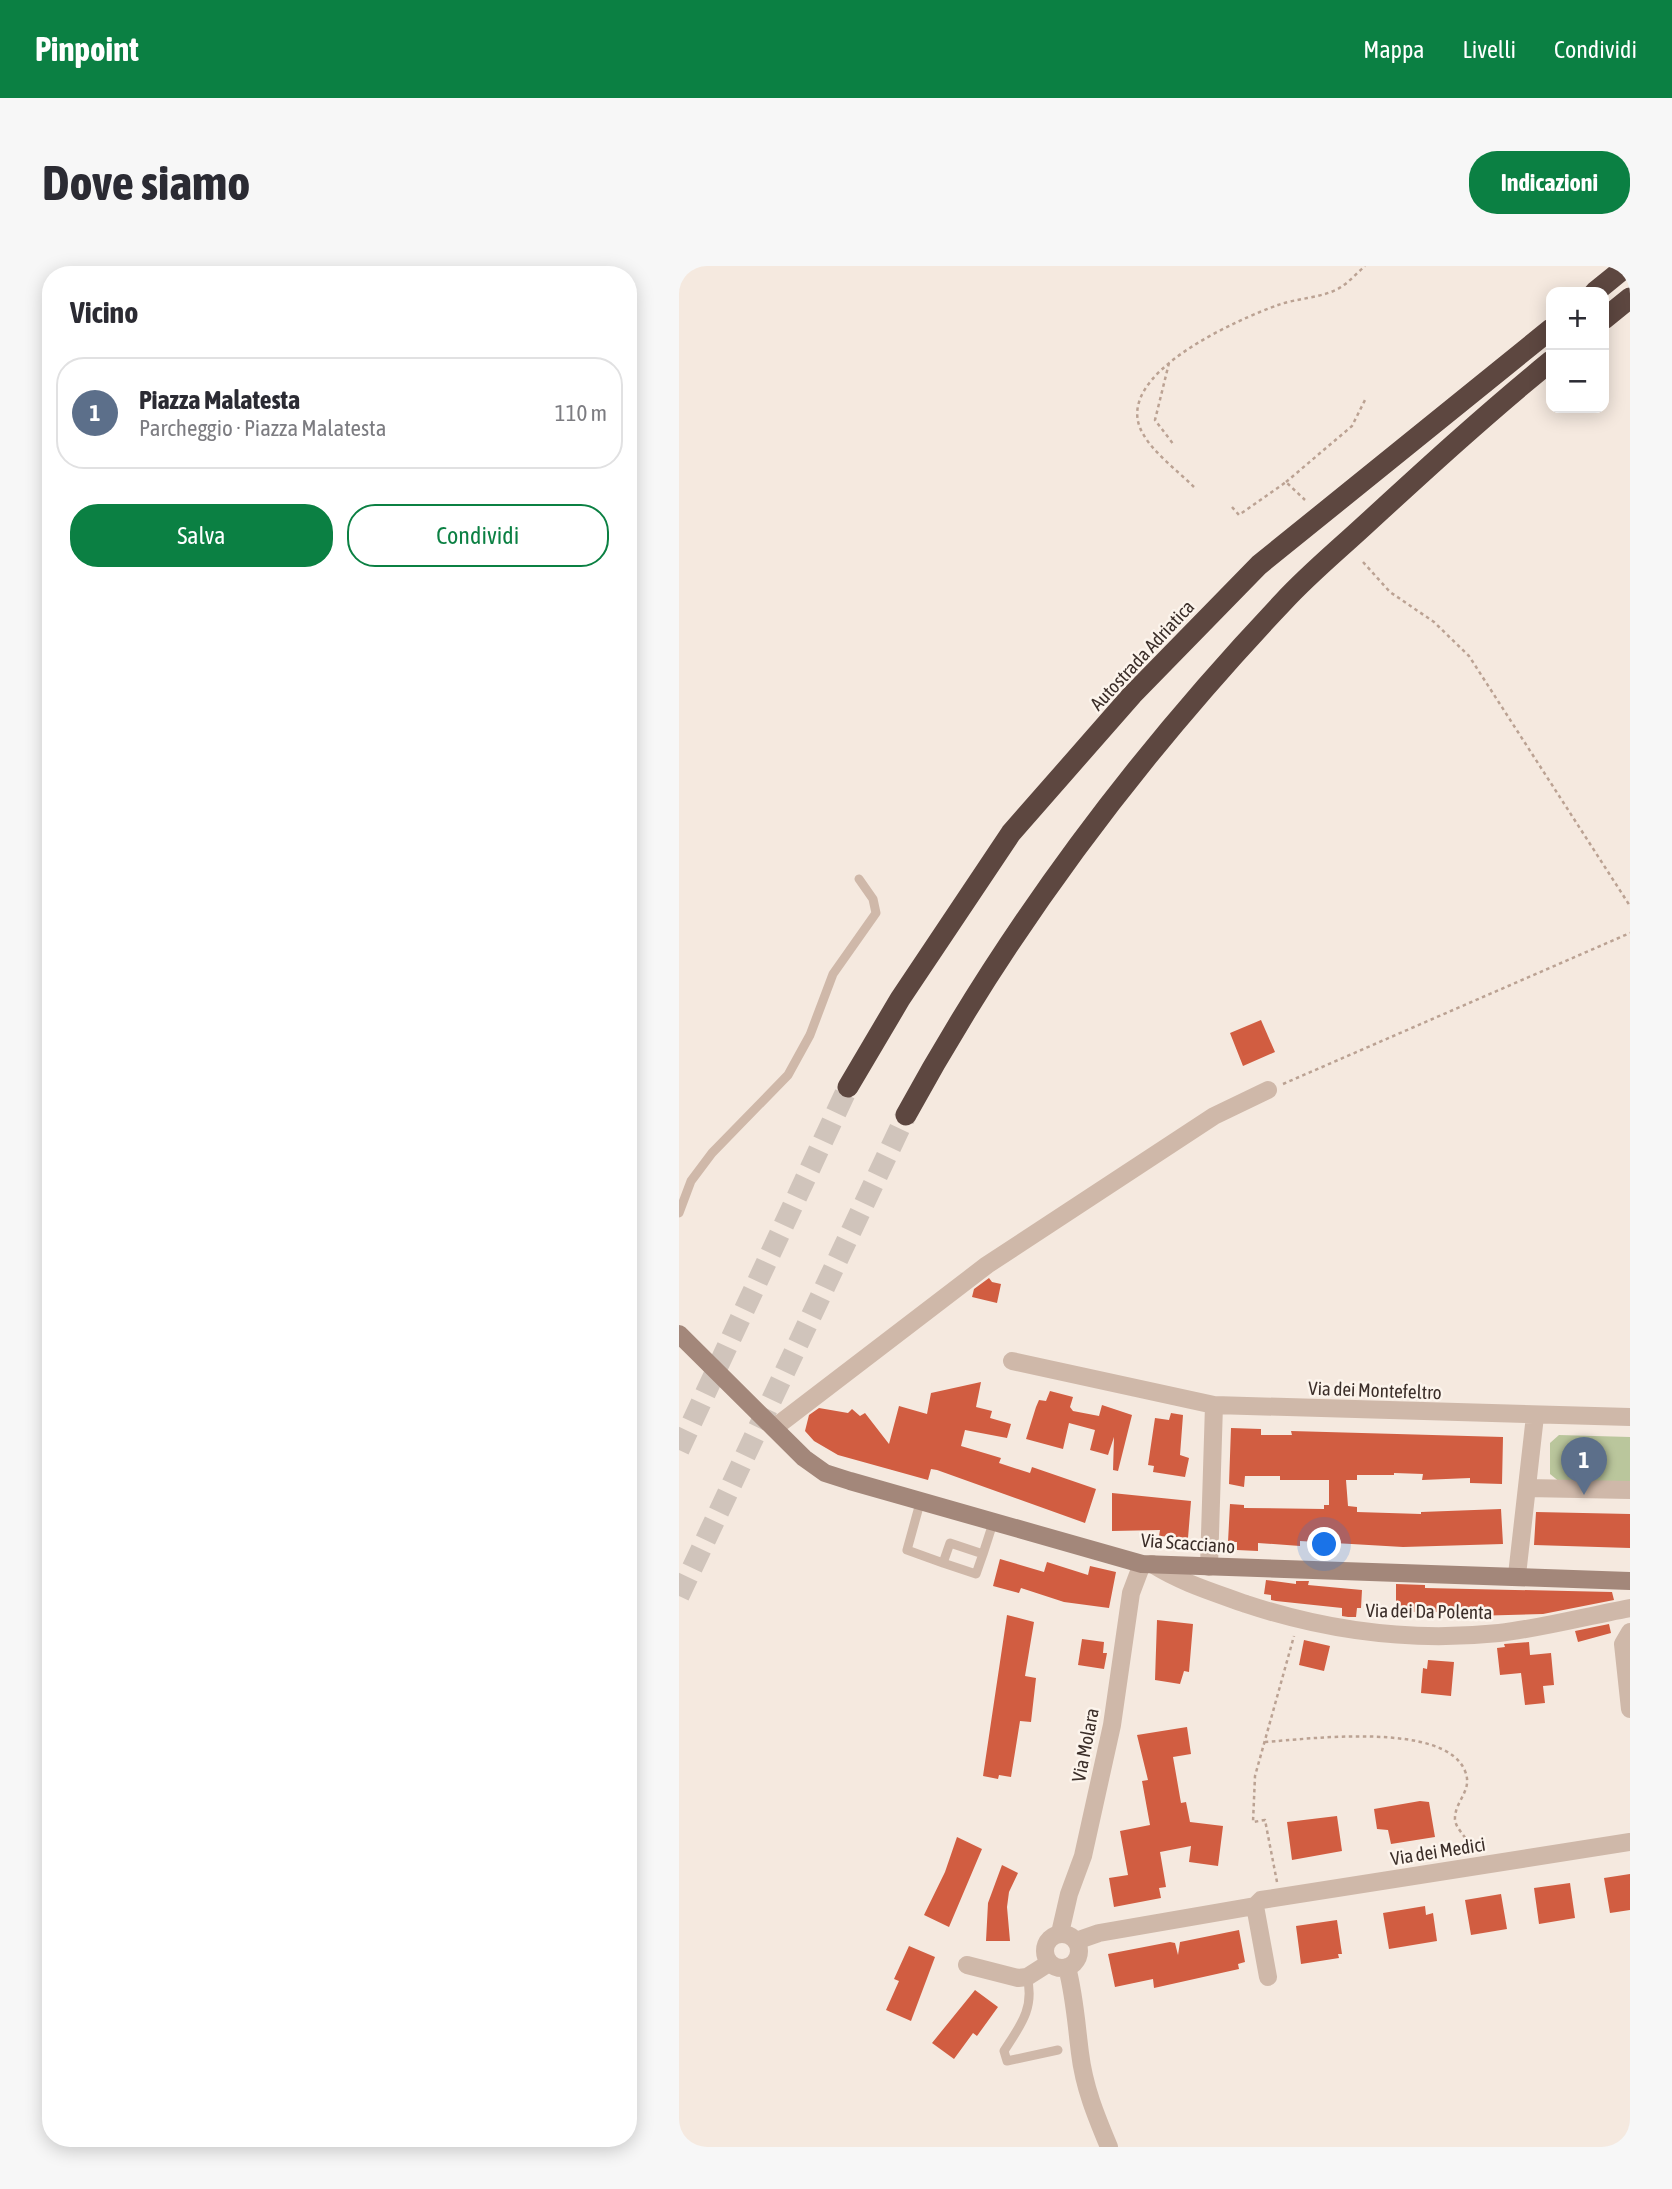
<!DOCTYPE html>
<html lang="it">
<meta charset="utf-8">
<style>
:root{--surface:#fff;--page:#f7f7f7;--text:#2b2b33;--muted:#7c7c81;--line:#e1e1e2;--accent:#0b8043}
body{margin:0;font-family:"Asap Condensed",sans-serif;background:var(--page);color:var(--text)}
.controls{position:absolute;right:21px;top:21px;display:grid;overflow:hidden;border-radius:14px;box-shadow:0 4px 18px #0003}
.controls button{width:63px;height:63px;display:grid;place-items:center;padding:0;border:0;border-bottom:2px solid var(--line);background:var(--surface);color:var(--text);font:35px sans-serif}
.you{position:absolute;left:646px;top:1279px;width:24px;height:24px;margin:-18px;border:5px solid #fff;border-radius:50%;background:#1a73e8;box-shadow:0 0 0 10px #1a73e833}
.badge{display:grid;place-items:center;width:46px;height:46px;border-radius:50%;background:var(--accent);color:#fff;font-size:23px;font-weight:700}
.pin{position:absolute;translate:-50% -58px;filter:drop-shadow(0 2px 4px #0008)}
.pin::after{content:'';position:absolute;top:37px;width:24px;height:21px;background:inherit;clip-path:polygon(0 0,100% 0,50% 100%)}
.list{margin:0;padding:0;list-style:none}
h2{display:flex;justify-content:space-between;align-items:center;height:91px;margin:0;padding:0 28px;font-size:30px}
h2 small{font-size:23px;font-weight:400;color:var(--muted)}
.list li{display:grid;grid-template-columns:46px 1fr auto;gap:21px;align-items:center;box-sizing:border-box;height:112px;margin:0 14px 14px;padding:0 14px;border:2px solid var(--line);border-radius:28px}
.list b{display:block;font-size:26px;white-space:nowrap}
.list p{margin:0;font-size:23px;white-space:nowrap;color:var(--muted)}
.list em{font-size:23px;font-style:normal;color:var(--muted)}
.actions{display:flex;gap:14px;padding:21px 28px}
.actions a{flex:1;padding:16px 0;border:2px solid var(--accent);border-radius:28px;text-align:center;font-size:24px;color:var(--accent)}
.actions .main{background:var(--accent);color:#fff}
.map{position:relative;flex:none;width:951px;height:1881px;overflow:hidden;border-radius:28px}
header{display:flex;align-items:center;gap:42px;box-sizing:border-box;height:98px;padding:0 35px;background:var(--accent);color:#fff}
header strong{font-size:33px}
nav{display:flex;gap:38px;margin-inline-start:auto;font-size:24px}
.intro{display:flex;align-items:center;justify-content:space-between;box-sizing:border-box;height:168px;padding:0 42px}
h1{margin:0;font-size:49px}
.button{padding:18px 32px;border-radius:28px;background:var(--accent);color:#fff;font-size:24px;font-weight:700}
main{display:flex;gap:42px;padding:0 42px}
aside{flex:1;background:var(--surface);border-radius:28px;box-shadow:0 4px 18px #0003}
.map>svg:first-child{display:block}
.green{fill:#bac69c}
.building{fill:#d15d41}
.lines{fill:none;stroke-linecap:round;stroke-linejoin:round}
.highway-tunnel{stroke:#d0c4bb;stroke-width:21;stroke-dasharray:21 10;stroke-linecap:butt}
.path{stroke:#bba293;stroke-width:2.5;stroke-dasharray:3.5 3.5;stroke-linecap:butt}
.lane{stroke:#cfb8a9;stroke-width:9}
.street{stroke:#cfb8a9;stroke-width:18}
.secondary{stroke:#a3877a;stroke-width:18}
.highway{stroke:#5d4740;stroke-width:21}
.labels{text-anchor:middle;dominant-baseline:central;stroke-width:5;stroke-linejoin:round;paint-order:stroke}
.street-label{font-size:19px;fill:#3b2e29;stroke:#fcf4ec}
</style>
<header>
<strong>Pinpoint</strong>
<nav><a>Mappa</a><a>Livelli</a><a>Condividi</a></nav>
</header>
<div class="intro"><h1>Dove siamo</h1><a class="button">Indicazioni</a></div>
<main>
<aside>
<h2>Vicino<small></small></h2>
<ul class="list">
<li><span class="badge" style="background:#5c6f8a">1</span><div><b>Piazza Malatesta</b><p>Parcheggio · Piazza Malatesta</p></div><em>110 m</em></li>
</ul>
<div class="actions"><a class="main">Salva</a><a>Condividi</a></div>
</aside>
<div class="map">
<svg width="951" height="1881" viewBox="0 0 951 1881">
<rect width="100%" height="100%" fill="#f5e9df"/>
<!-- green -->
<path class="green" d="M880 1169 951 1171V1217H882L871 1208V1177Z"/>
<!-- building -->
<path class="building" d="M582 754 596 786 564 800 551 767Z
M310 1012 313 1016 322 1018 318 1037 293 1031 295 1023Z
M302 1116 297 1141 313 1145 311 1152 332 1158 328 1172 286 1164 282 1180 322 1192 320 1197 351 1207 353 1201 417 1223 406 1257 258 1204 252 1203 249 1214 159 1189 135 1175 126 1165 130 1149 140 1142 169 1147 173 1143 181 1150 186 1147 210 1178 220 1140 248 1148 252 1127Z
M371 1125 394 1131 391 1141 394 1145 420 1150 423 1139 453 1149 439 1205 434 1204 435 1171 429 1189 411 1184 416 1164 390 1157 384 1183 347 1173 357 1141 360 1134 367 1135Z
M492 1147 504 1149 501 1189 510 1192 506 1211 474 1206 475 1200 469 1199 476 1152 490 1154Z
M552 1162 582 1163V1169H613L612 1165 824 1171 823 1218 791 1217V1212L743 1214 744 1208 715 1207V1209H678V1214H667L669 1240 678 1241V1246L742 1248V1246L822 1243 824 1278 724 1281 621 1275V1280L579 1277V1285L558 1284V1276H549L551 1238 565 1239V1242L645 1243V1239H650V1214H601V1210H566L565 1221 550 1218Z
M433 1227 512 1235 509 1272 480 1270 481 1264 433 1265Z
M857 1246 951 1248V1282L855 1279Z
M321 1293 365 1306 368 1296 409 1309 411 1300 437 1306 430 1342 385 1336 342 1322 340 1327 314 1320Z
M587 1314 617 1318V1315H630L629 1319 683 1324 682 1342H678L677 1351H669L663 1350V1342L597 1335 592 1334V1329L585 1328Z
M717 1318 746 1319V1322L933 1326 935 1334 864 1348 793 1350V1345L779 1344V1349H760V1346H717Z
M328 1349 355 1356 346 1410 357 1412 352 1456 341 1455 332 1511 320 1509 319 1513 304 1510Z
M478 1354 514 1358 510 1406 505 1405 501 1418 476 1414Z
M930 1358 932 1367 899 1376 896 1365Z
M403 1373 425 1376 424 1387H428L425 1403 399 1399Z
M625 1374 651 1380 645 1405 620 1399Z
M850 1376 851 1389 872 1387 875 1419 864 1420 866 1437 846 1439 842 1407 821 1409 818 1382 826 1381 825 1378Z
M749 1394 775 1396 772 1430 742 1427 744 1402 748 1403Z
M508 1461 512 1488 494 1491 502 1537 507 1536 511 1556 544 1560 539 1600 510 1596 512 1580 481 1586 487 1621 480 1622 482 1632 435 1641 430 1612 449 1609 441 1565 471 1559 463 1515 469 1514 458 1469Z
M741 1535 750 1536 756 1571 712 1578 709 1564 698 1563 695 1543Z
M658 1550 663 1585 613 1594 608 1556Z
M278 1571 303 1583 270 1661 245 1649 266 1606Z
M323 1599 339 1607 330 1626 328 1641 331 1675H307L309 1637Z
M951 1608V1644L931 1647 925 1612Z
M891 1617 896 1652 860 1658 855 1622Z
M822 1628 828 1663 792 1669 786 1634Z
M746 1640 747 1649 754 1647 758 1675 710 1683 704 1647Z
M658 1654 663 1688H659L660 1692 622 1698 617 1660Z
M560 1664 566 1696 559 1698 560 1703 475 1722 474 1713 436 1721 429 1688 491 1676 496 1677 499 1689 501 1676Z
M230 1680 256 1691 232 1755 207 1744 220 1715 215 1713Z
M296 1724 319 1741 298 1770 294 1767 275 1793 253 1777Z"/>
<g class="lines">
<!-- highway-tunnel -->
<path class="highway-tunnel" d="M0 1184 169 821
M0 1330 227 849"/>
<!-- path -->
<path class="path" d="M490 97 476 154 495 179
M607 216 673 160 686 134
M515 221C498 204 474 187 463 166 432 108 560 53 599 39 618 32 645 32 662 21 670 16 678 7 686 0
M553 241 560 249 607 216 626 234
M684 296 711 326 755 356 790 390 951 640
M604 818 951 667
M586 1476C630 1473 766 1455 786 1505 794 1524 777 1534 776 1551 775 1563 789 1570 791 1583
M598 1616 586 1554 574 1556 576 1510 615 1370"/>
<!-- lane -->
<path class="lane" d="M0 947 12 915 33 887 109 809 131 769 154 708 197 647 194 633 180 613
M241 1237 228 1284 264 1297
M304 1288 297 1308 264 1297 271 1277 304 1288 314 1257
M348 1711C356 1742 341 1760 325 1785L328 1795 379 1784"/>
<!-- street -->
<path class="street" d="M333 1095 535 1139 951 1151
M95 1162 308 999 535 850 589 824
M848 1222 951 1224
M473 1298C503 1317 534 1326 567 1338 648 1365 734 1376 820 1367 863 1362 908 1350 951 1342
M530 1301 535 1139
M838 1309 856 1150
M951 1366 944 1378 951 1443
M576 1640 589 1711
M381 1667 390 1628 404 1590 433 1459 452 1327 463 1298
M366 1685a17 17 0 1 1 34 0a17 17 0 1 1-34 0Z
M397 1675 420 1667 576 1640 582 1634 951 1576
M288 1699 339 1712 348 1711 370 1697
M388 1701C396 1733 397 1756 401 1787 405 1821 417 1850 430 1881"/>
<!-- secondary -->
<path class="secondary" d="M0 1068 125 1192 146 1207 171 1215 463 1298 951 1315"/>
<!-- highway -->
<path class="highway" d="M916 26 948 0
M925 53 951 32
M169 821 221 733 332 567 453 429 580 299 872 63
M227 849C329 662 458 490 605 335 630 308 659 284 686 259 747 203 807 148 872 95"/>
</g>
<g class="labels">
<!-- street labels -->
<g class="street-label">
<text transform="translate(463 389) rotate(-47)">Autostrada Adriatica</text>
<text transform="translate(696 1124) rotate(2)">Via dei Montefeltro</text>
<text transform="translate(509 1277) rotate(4)">Via Scacciano</text>
<text transform="translate(750 1345) rotate(1)">Via dei Da Polenta</text>
<text transform="translate(406 1479) rotate(-79)">Via Molara</text>
<text transform="translate(759 1585) rotate(-9)">Via dei Medici</text>
</g>
</g>
</svg>
<div class="controls">
<button>+</button>
<button>−</button>
</div>
<div class="you"></div>
<div class="pin badge" style="left:905px;top:1229px;background:#5c6f8a">1</div>
</div>
</main>
